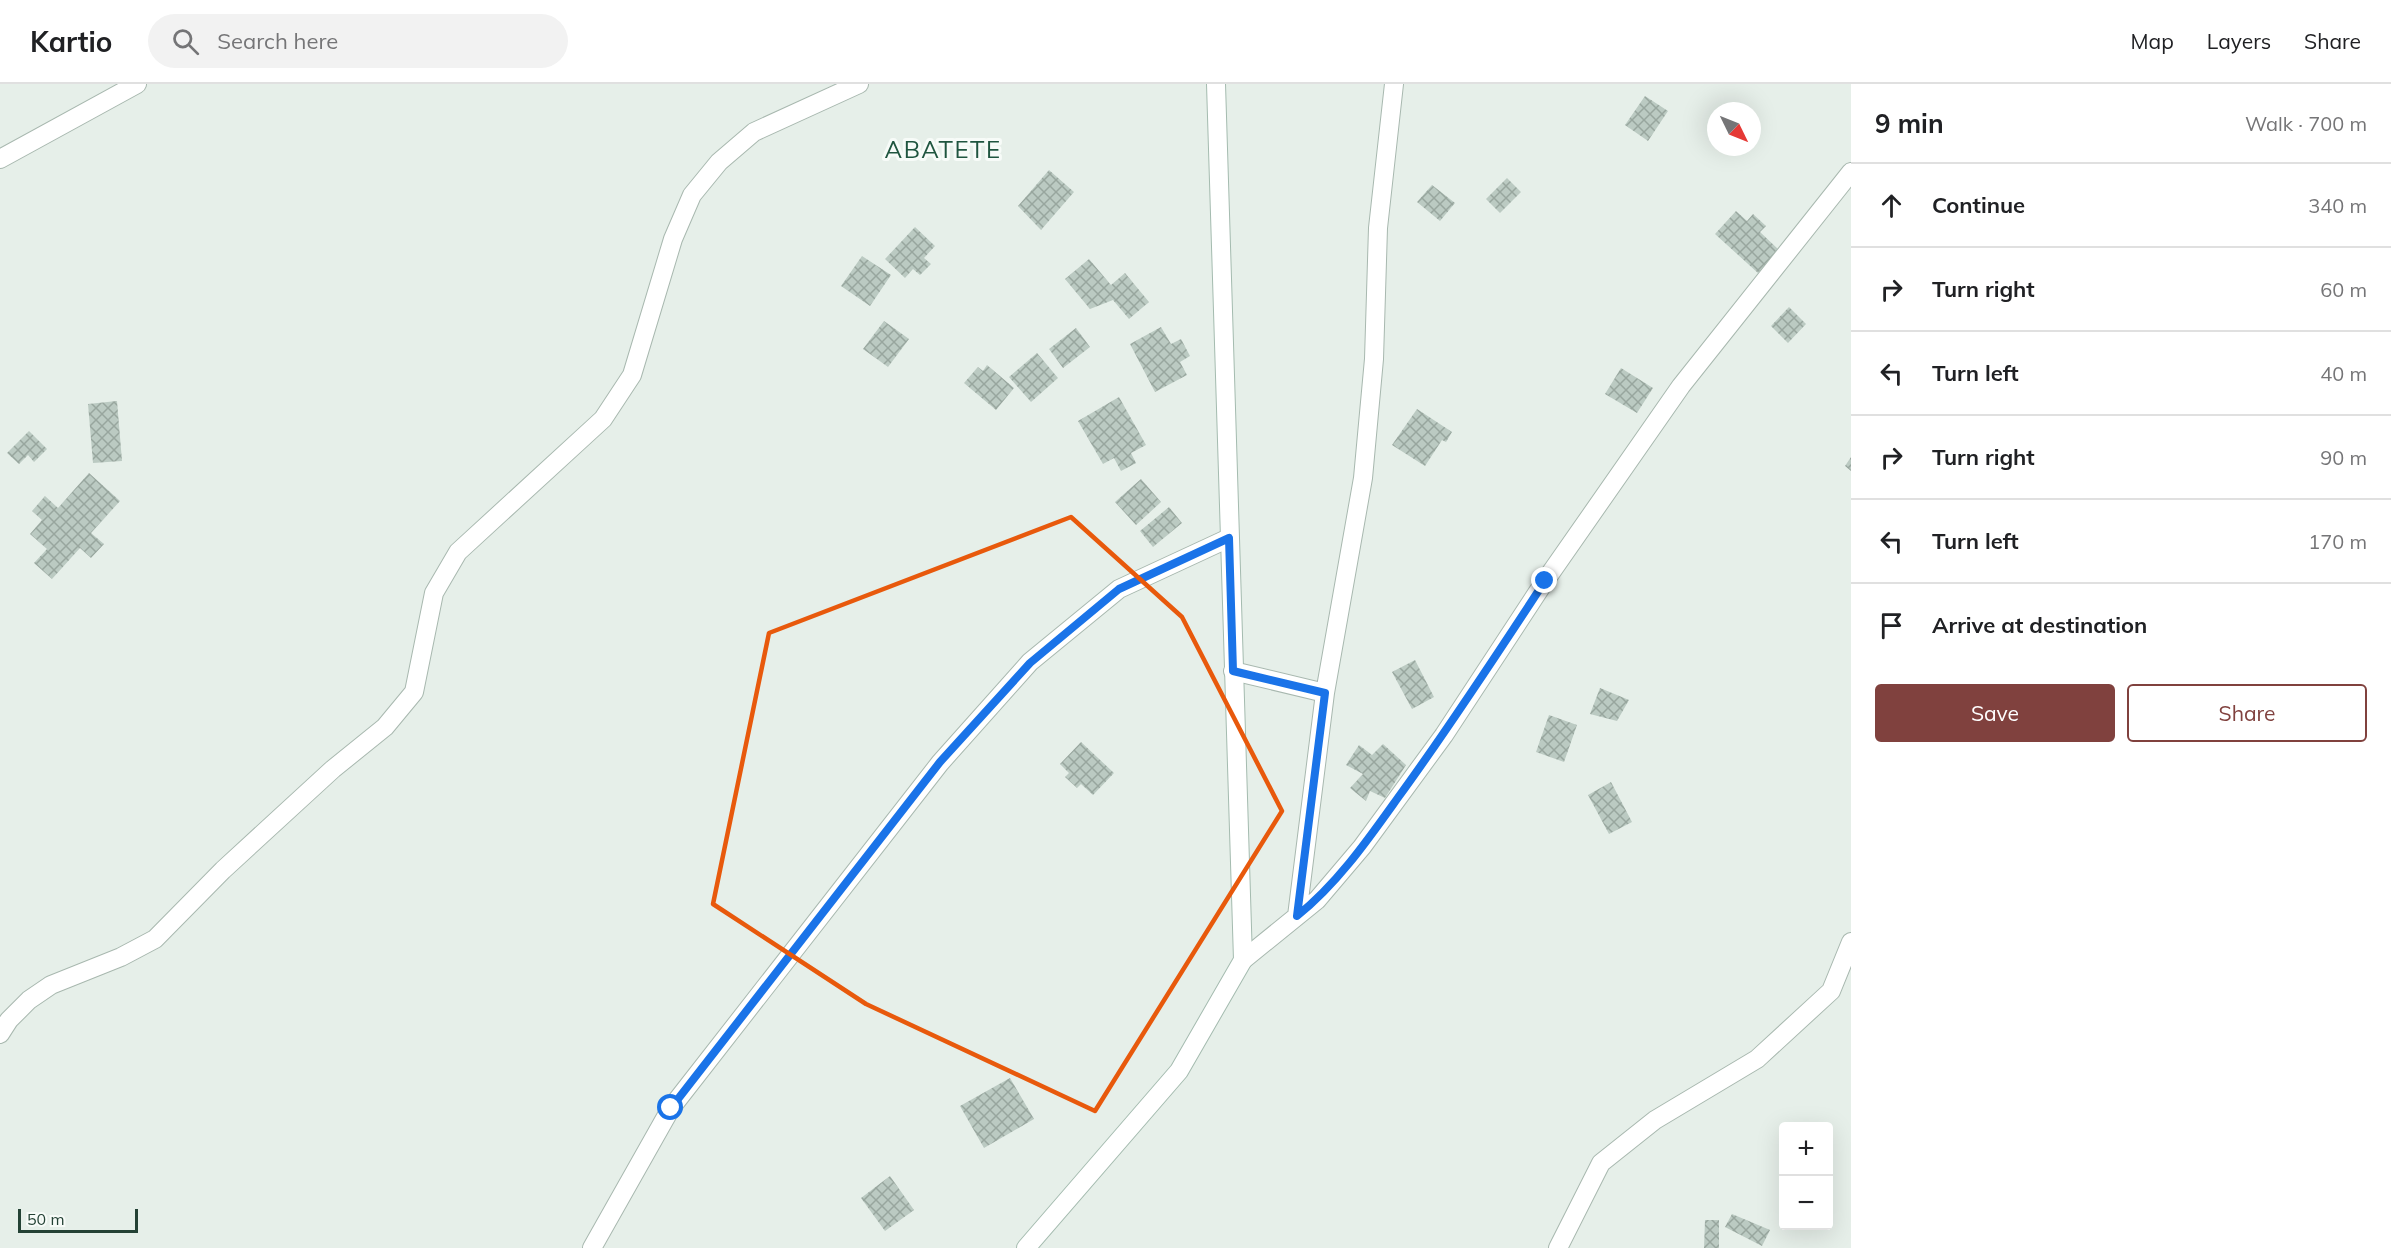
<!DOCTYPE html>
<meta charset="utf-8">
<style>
:root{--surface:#fff;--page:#f2f2f2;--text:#202124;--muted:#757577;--line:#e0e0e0;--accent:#80413e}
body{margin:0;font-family:Mulish,sans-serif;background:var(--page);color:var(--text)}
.controls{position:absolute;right:18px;bottom:18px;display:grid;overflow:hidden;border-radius:6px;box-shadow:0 6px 24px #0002}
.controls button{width:54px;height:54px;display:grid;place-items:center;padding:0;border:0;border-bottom:2px solid var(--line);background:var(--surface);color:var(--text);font:30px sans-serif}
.compass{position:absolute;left:1707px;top:18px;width:54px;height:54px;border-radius:50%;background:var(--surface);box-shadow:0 6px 24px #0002;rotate:133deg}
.scale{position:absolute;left:18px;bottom:15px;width:120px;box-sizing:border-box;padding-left:6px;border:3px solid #244235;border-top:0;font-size:16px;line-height:21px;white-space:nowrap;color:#244235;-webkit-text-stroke:4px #f7fbf8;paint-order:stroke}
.stop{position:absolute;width:18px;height:18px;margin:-14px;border:4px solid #1a73e8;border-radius:50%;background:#fff}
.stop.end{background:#1a73e8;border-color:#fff;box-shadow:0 2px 6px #0008}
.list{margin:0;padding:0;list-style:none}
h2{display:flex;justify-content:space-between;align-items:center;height:78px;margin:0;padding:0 24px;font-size:26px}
h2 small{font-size:20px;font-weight:400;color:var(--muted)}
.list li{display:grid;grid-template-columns:39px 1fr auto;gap:18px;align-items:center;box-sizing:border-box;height:84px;padding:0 24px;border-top:2px solid var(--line)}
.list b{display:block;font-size:22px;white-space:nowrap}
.list em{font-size:20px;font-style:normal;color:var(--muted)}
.actions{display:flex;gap:12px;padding:18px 24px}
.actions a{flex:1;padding:14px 0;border:2px solid var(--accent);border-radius:6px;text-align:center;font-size:21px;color:var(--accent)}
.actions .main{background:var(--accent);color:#fff}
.icon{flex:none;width:33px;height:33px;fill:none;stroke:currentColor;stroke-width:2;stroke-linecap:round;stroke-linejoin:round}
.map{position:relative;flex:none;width:1851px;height:1164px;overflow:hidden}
header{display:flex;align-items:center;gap:36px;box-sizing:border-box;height:84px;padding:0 30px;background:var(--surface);border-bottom:2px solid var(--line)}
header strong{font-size:28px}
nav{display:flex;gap:33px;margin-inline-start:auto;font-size:21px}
.search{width:420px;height:54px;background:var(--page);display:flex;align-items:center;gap:15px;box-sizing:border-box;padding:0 21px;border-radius:33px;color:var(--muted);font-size:22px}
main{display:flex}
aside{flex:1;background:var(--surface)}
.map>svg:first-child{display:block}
.building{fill:url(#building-cross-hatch)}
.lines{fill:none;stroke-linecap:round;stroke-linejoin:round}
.street-casing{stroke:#a8b8af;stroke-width:20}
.secondary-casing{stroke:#a4bbaf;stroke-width:20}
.street{stroke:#fff;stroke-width:18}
.secondary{stroke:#fff;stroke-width:18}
.route{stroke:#1a73e8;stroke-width:8}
.marked{fill:none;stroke:#e8590c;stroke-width:4.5;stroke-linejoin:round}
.labels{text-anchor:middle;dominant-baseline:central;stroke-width:6;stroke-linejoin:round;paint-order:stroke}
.quarter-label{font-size:24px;letter-spacing:1.5px;fill:#1f553f;stroke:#f7fbf8}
</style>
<header>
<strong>Kartio</strong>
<div class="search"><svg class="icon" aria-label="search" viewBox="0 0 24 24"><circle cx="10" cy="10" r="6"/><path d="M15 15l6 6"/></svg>Search here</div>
<nav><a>Map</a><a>Layers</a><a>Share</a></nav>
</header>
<main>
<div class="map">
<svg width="1851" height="1164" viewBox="0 0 1851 1164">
<defs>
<pattern id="building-cross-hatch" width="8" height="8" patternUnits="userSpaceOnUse" patternTransform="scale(1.5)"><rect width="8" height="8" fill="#bbcac2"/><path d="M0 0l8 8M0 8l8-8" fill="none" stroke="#98a69e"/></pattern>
</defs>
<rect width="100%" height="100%" fill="#e6efe9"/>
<!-- building -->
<path class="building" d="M1645 12 1668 27 1648 57 1625 41Z
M1049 86 1074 108 1041 146 1018 122Z
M1507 94 1521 108 1500 129 1486 115Z
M1432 101 1455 119 1440 137 1417 118Z
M1736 127 1747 137 1753 130 1766 142 1760 148 1779 166 1758 189 1715 150Z
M915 143 935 162 924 174 931 180 920 191 913 185 905 194 885 175Z
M862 172 891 191 870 222 841 202Z
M1089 175 1111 201 1125 189 1149 218 1129 235 1113 216 1090 225 1065 195Z
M1789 223 1806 240 1788 259 1771 242Z
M884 237 909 255 888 283 863 265Z
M1161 243 1171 260 1181 255 1190 272 1180 278 1187 291 1155 308 1130 260Z
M1076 244 1090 263 1063 284 1049 265Z
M1037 269 1058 294 1031 318 1009 293Z
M987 281 1014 304 996 326 964 299 978 283 983 287Z
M1621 284 1653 304 1637 329 1605 310Z
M1119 313 1146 361 1131 369 1136 379 1121 387 1114 374 1103 380 1078 337Z
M117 317 122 377 93 379 88 320Z
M1417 325 1452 348 1446 358 1442 356 1425 382 1392 361Z
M29 347 47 365 34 378 28 371 19 380 7 369Z
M1851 373V387L1845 382Z
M89 389 120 417 91 449 104 460 91 474 80 464 52 495 34 479 47 465 30 450 42 436 32 427 45 412 58 424Z
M1141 395 1161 418 1136 441 1115 418Z
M1169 423 1182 439 1153 463 1140 447Z
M1415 576 1434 613 1412 625 1392 588Z
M1600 604 1629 616 1617 637 1590 630Z
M1549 631 1577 641 1564 678 1536 668Z
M1081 658 1114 689 1093 711 1081 700 1077 704 1065 693 1069 689 1060 680Z
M1383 660 1406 681 1385 714 1370 707 1366 717 1350 704 1363 690 1346 681 1359 661 1372 671Z
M1611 698 1632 738 1609 750 1588 711Z
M1010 994 1034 1035 984 1064 960 1022Z
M890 1092 914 1126 885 1147 861 1114Z
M1732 1130 1770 1146 1762 1162 1725 1143Z
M1705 1136H1719V1164H1704Z"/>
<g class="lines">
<defs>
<path id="street" d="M0 75 137 0
M1233 587 1325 609
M1297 832 1325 609 1363 394 1374 275 1378 144 1394 0
M1243 876 1317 816 1362 763 1444 651 1545 497 1681 302 1851 88
M0 950 9 936 29 916 51 901 121 873 155 855 223 786 333 685 385 643 414 608 434 509 458 468 603 335 632 291 673 155 692 111 719 78 754 48 859 0
M592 1164 671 1024 940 679 1030 578 1119 505 1229 454
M1558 1164 1601 1079 1655 1036 1757 975 1831 907 1851 858"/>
<path id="secondary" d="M1026 1164 1179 987 1243 876 1216 0"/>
</defs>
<!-- street casing -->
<use href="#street" class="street-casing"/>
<!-- secondary casing -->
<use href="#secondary" class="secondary-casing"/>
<!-- street -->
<use href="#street" class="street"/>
<!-- secondary -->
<use href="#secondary" class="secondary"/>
</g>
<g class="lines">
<!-- route -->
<path class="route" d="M671 1024 940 678 1030 579 1119 505 1229 454 1233 587 1325 609 1297 832C1337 800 1367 757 1397 715 1449 644 1497 570 1545 497"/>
</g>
<!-- marked area -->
<path class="marked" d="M1071 433 1182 533 1282 727 1095 1027 866 920 713 820 769 549Z"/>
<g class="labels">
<!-- quarter labels -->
<g class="quarter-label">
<text x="943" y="65">ABATETE</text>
</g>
</g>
</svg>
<div class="controls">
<button>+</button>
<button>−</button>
</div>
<svg class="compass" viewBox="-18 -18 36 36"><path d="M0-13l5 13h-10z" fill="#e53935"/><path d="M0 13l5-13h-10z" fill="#757577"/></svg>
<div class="scale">50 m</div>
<div class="stop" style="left:671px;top:1024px"></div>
<div class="stop end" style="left:1545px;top:497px"></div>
</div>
<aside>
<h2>9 min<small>Walk · 700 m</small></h2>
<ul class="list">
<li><svg class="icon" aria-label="ahead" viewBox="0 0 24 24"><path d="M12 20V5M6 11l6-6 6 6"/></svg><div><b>Continue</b></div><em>340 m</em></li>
<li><svg class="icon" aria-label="right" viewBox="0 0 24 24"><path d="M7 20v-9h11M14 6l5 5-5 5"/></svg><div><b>Turn right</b></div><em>60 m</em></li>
<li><svg class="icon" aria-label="left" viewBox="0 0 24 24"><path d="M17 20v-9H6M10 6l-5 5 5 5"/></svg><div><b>Turn left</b></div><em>40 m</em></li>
<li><svg class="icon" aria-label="right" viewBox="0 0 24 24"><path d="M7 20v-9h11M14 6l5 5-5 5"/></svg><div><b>Turn right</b></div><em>90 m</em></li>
<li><svg class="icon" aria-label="left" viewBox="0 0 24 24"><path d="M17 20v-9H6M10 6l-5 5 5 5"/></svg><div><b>Turn left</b></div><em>170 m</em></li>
<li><svg class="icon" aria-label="arrive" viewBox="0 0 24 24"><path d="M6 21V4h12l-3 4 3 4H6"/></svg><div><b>Arrive at destination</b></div></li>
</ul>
<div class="actions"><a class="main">Save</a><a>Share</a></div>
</aside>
</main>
